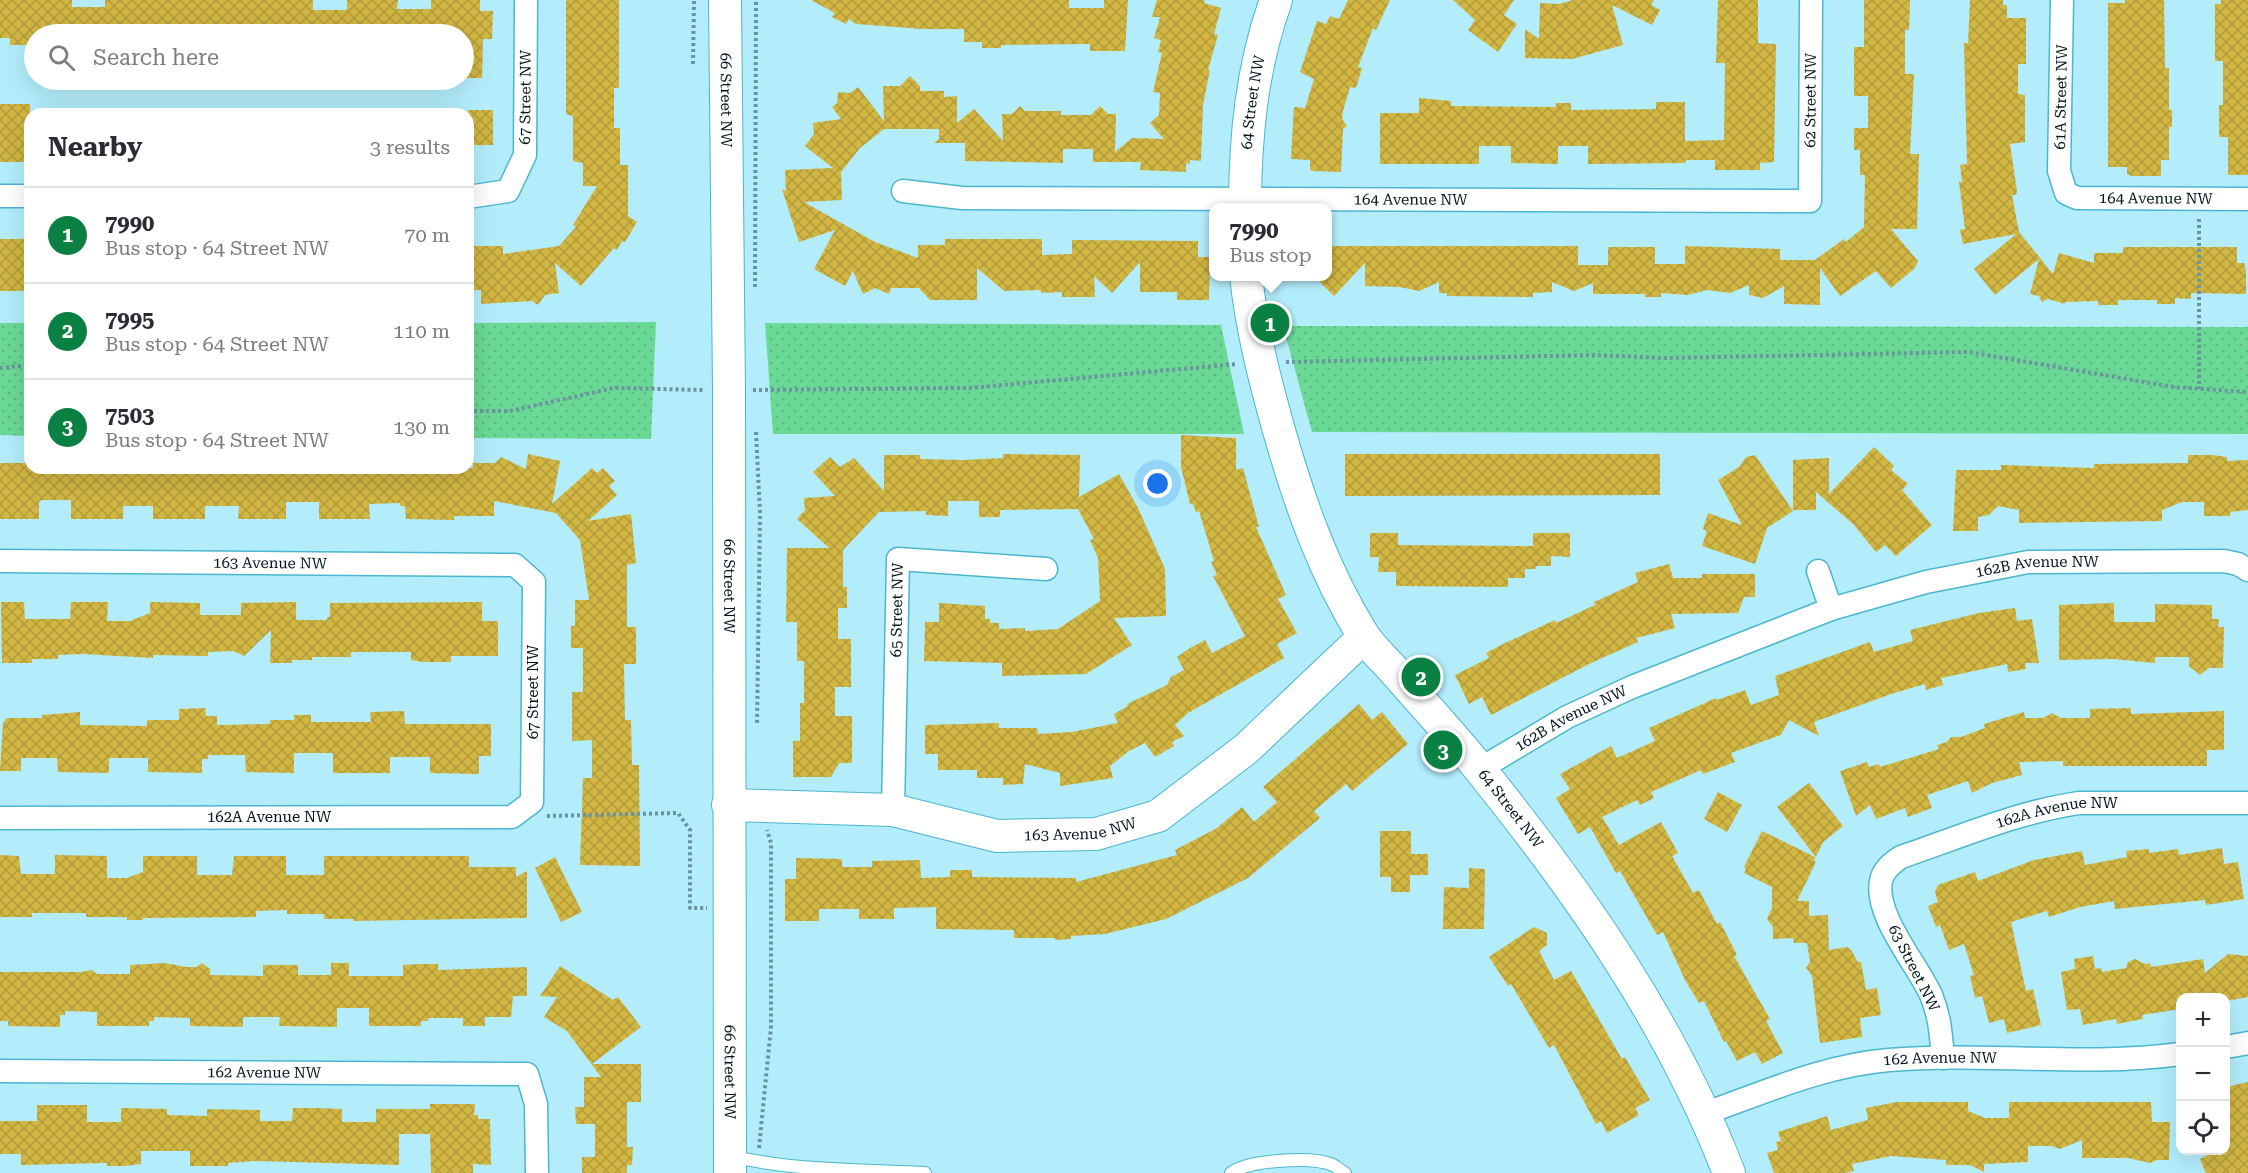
<!DOCTYPE html>
<meta charset="utf-8">
<style>
:root{--surface:#fff;--page:#f7f7f7;--text:#2b2b33;--muted:#7c7c81;--line:#e1e1e2;--accent:#0b8043}
body{margin:0;font-family:"Roboto Serif",serif;background:var(--page);color:var(--text)}
.controls{position:absolute;right:18px;bottom:18px;display:grid;overflow:hidden;border-radius:12px;box-shadow:0 6px 24px #0002}
.controls button{width:54px;height:54px;display:grid;place-items:center;padding:0;border:0;border-bottom:2px solid var(--line);background:var(--surface);color:var(--text);font:30px sans-serif}
.you{position:absolute;left:1158px;top:484px;width:21px;height:21px;margin:-15px;border:4px solid #fff;border-radius:50%;background:#1a73e8;box-shadow:0 0 0 9px #1a73e833}
.badge{display:grid;place-items:center;width:39px;height:39px;border-radius:50%;background:var(--accent);color:#fff;font-size:20px;font-weight:700}
.pin{position:absolute;translate:-50% -50%;border:3px solid #fff;box-shadow:0 2px 6px #0006}
.popup{position:absolute;left:1209px;top:203px;width:123px;height:78px;box-sizing:border-box;display:grid;place-content:center;border-radius:12px;background:var(--surface);filter:drop-shadow(0 2px 4px #0005);font-size:20px;white-space:nowrap;color:var(--muted)}
.popup b{font-size:22px;color:var(--text)}
.popup::after{content:'';position:absolute;left:50%;top:100%;margin-left:-12px;border:12px solid transparent;border-top-color:var(--surface)}
.list{margin:0;padding:0;list-style:none}
h2{display:flex;justify-content:space-between;align-items:center;height:78px;margin:0;padding:0 24px;font-size:26px}
h2 small{font-size:20px;font-weight:400;color:var(--muted)}
.list li{display:grid;grid-template-columns:39px 1fr auto;gap:18px;align-items:center;box-sizing:border-box;height:96px;padding:0 24px;border-top:2px solid var(--line)}
.list b{display:block;font-size:22px;white-space:nowrap}
.list p{margin:0;font-size:20px;white-space:nowrap;color:var(--muted)}
.list em{font-size:20px;font-style:normal;color:var(--muted)}
.icon{flex:none;width:33px;height:33px;fill:none;stroke:currentColor;stroke-width:2;stroke-linecap:round;stroke-linejoin:round}
.map{position:relative;flex:none;width:2248px;height:1173px;overflow:hidden}
.search{position:absolute;background:var(--surface);box-shadow:0 6px 24px #0002;left:24px;top:24px;width:450px;height:66px;display:flex;align-items:center;gap:15px;box-sizing:border-box;padding:0 21px;border-radius:33px;color:var(--muted);font-size:22px}
.panel{position:absolute;background:var(--surface);box-shadow:0 6px 24px #0002;left:24px;top:108px;width:450px;height:366px;border-radius:18px}
.map>svg:first-child{display:block}
.park{fill:url(#park-dots)}
.building{fill:url(#building-cross-hatch)}
.lines{fill:none;stroke-linecap:round;stroke-linejoin:round}
.lane-casing{stroke:#4bb6ce;stroke-width:14}
.street-casing{stroke:#4bb6ce;stroke-width:25}
.secondary-casing{stroke:#4bb6ce;stroke-width:34}
.path{stroke:#6a949e;stroke-width:4;stroke-dasharray:3 3;stroke-linecap:butt}
.lane{stroke:#fff;stroke-width:12}
.street{stroke:#fff;stroke-width:22}
.secondary{stroke:#fff;stroke-width:32}
.labels{text-anchor:middle;dominant-baseline:central;stroke-width:4.5;stroke-linejoin:round;paint-order:stroke}
.street-label{font-size:15px;fill:#001419;stroke:#fff}
</style>
<div class="map">
<svg width="2248" height="1173" viewBox="0 0 2248 1173">
<defs>
<pattern id="park-dots" width="8" height="8" patternUnits="userSpaceOnUse" patternTransform="scale(1.5)"><rect width="8" height="8" fill="#6bd996"/><path d="M2 2h.1M6 6h.1" fill="none" stroke="#5bb981" stroke-width="1.8" stroke-linecap="round"/></pattern>
<pattern id="building-cross-hatch" width="8" height="8" patternUnits="userSpaceOnUse" patternTransform="scale(1.5)"><rect width="8" height="8" fill="#d2b643"/><path d="M0 0l8 8M0 8l8-8" fill="none" stroke="#b29c3a"/></pattern>
</defs>
<rect width="100%" height="100%" fill="#b3edfb"/>
<!-- park -->
<path class="park" d="M656 322 651 439 468 438V323Z
M0 323H30V436L0 435Z
M765 323 1221 325 1244 434H773Z
M1283 326 2248 327V434L1312 432Z"/>
<!-- building -->
<path class="building" d="M0 0H72V7H105V0H313V10H347V0H398L397 9H431V0H480V11H493L492 39H483L482 78H464V34H34V45H10V38H0Z
M566 0H619V88H614V128H620V165H628V216L637 222 625 242 622 241 617 250 614 248 581 286 555 263 559 293 545 295 538 305 532 301 481 304V290H468V246H503V254L559 246 576 227 573 225 597 186H583V163L573 161V116L566 114Z
M811 0H1069V8H1104V0H1128L1125 51H1090V44L1001 45V48H982V42H964V29H922L856 24 849 19 846 24 832 17 835 13Z
M1157 0H1205L1204 3 1221 8 1214 34 1218 35 1208 70H1210L1203 105 1201 161 1190 160V164L1186 163V172L1140 170 1141 162H1093V149H1063V163L965 161V143H934L939 139V129H884L860 148 841 172 842 200 804 202 875 242 918 258V245H945V239H1042V255L1072 254V240L1198 241V257H1210L1209 300H1177V292H1140V262L1112 293 1094 276 1095 297H1062V292L1041 293V290L1004 291 977 268V300H930L919 288H891L889 294 875 288 863 294 853 271 845 286 814 269 835 230 799 242 782 189 786 191 785 170 833 168 805 146 814 134 813 123 841 119 832 107 837 103 838 92 850 93 858 87 884 121 883 86H900L910 76 920 86V91H944V97L957 96V123L974 109 1003 141 1002 114H1012L1020 106 1025 111H1061V115H1091L1100 106 1108 114H1116L1115 152 1132 138 1164 139 1150 123 1159 115 1160 93 1153 92 1162 53 1158 52 1161 40 1154 38 1160 17H1152Z
M1348 0H1390L1376 30 1373 28 1358 67 1362 68 1356 88 1350 87 1343 111 1342 119 1347 126 1343 129 1341 172 1312 171 1310 169V160L1291 159 1294 107 1305 108 1314 79 1300 72 1317 21 1326 24 1330 16 1339 19Z
M1453 0H1514L1504 15 1517 24 1498 52 1468 30 1475 20Z
M1573 0H1654L1651 5 1660 10 1652 25 1612 5 1623 45 1572 59 1525 58V29L1539 39 1540 3 1559 4Z
M1718 0H1758V43L1776 44 1774 162 1760 163V170H1715V160H1686L1685 163 1588 164V146H1558V164L1511 163V146H1479V164H1380V113H1419V98L1451 101V106L1556 107V103H1571V110L1656 109V102H1685V141L1724 140 1725 63H1716Z
M1864 0H1910L1909 30H1905V74H1914L1910 154H1919L1917 229H1891L1918 261 1915 268 1891 288 1876 271 1840 296 1820 268V305L1784 304V286L1763 298 1749 295V285L1730 293 1707 290 1687 295 1661 293V297H1645V294H1593V283L1574 291 1552 282V292L1533 293V297L1447 296V293H1439V282L1419 291 1400 287 1365 286V263L1334 296 1314 276H1327V246H1578V265H1608V247H1655V264H1685V246L1780 249V260H1815L1844 239 1846 242 1864 227 1865 175H1860V150H1854V128H1868V96H1854V47H1864Z
M1970 0H2003V5H2007V18H2026V64H2018V94L2025 95V142L2010 144 2017 191 2016 195H2012L2019 232 2053 274 2059 253 2094 263V253H2123V247H2237V263H2244L2246 270V294L2191 293V299L2175 298V304H2157V300H2118V305H2098V301L2065 302V304L2048 299 2042 302 2039 296 2030 294 2039 259 1995 295 1974 269 2016 234 1963 244 1960 230 1965 229 1959 182H1962L1960 165 1967 164 1964 43H1968Z
M2125 0H2164L2165 68H2169V110H2172V127H2169V160H2161V176H2132L2127 174V167H2108V3H2125Z
M2221 0H2248V175H2228V137H2219V105H2223V61H2215V4H2221Z
M0 104H30V162H0Z
M468 110H493V145H468Z
M0 239H30V291H0Z
M1181 435 1236 438V470L1243 468 1259 527H1256L1286 595 1278 599 1297 633 1277 644 1284 658 1188 713 1175 725 1184 736 1172 742 1174 746 1155 757 1145 743 1129 751 1110 766 1113 778 1060 786V773L1025 764 1023 784 1003 785V778H977V770H938V754H925V725L999 723V728H1037L1038 734 1072 732 1118 723 1114 714 1128 706 1127 704 1167 685 1171 677 1184 670 1177 657 1190 648 1205 640 1212 653 1245 636 1213 576 1217 575 1211 562 1214 561 1199 511 1196 512 1193 504H1190L1181 467Z
M1874 447 1894 466 1891 470 1908 484 1902 490 1932 525 1896 556 1885 545 1876 552 1853 524 1816 492V510H1793V460L1829 458V494Z
M528 454 560 461 552 504 592 468 597 473 603 468 615 481 609 486 617 495 588 521 631 514 636 563 627 565V627H636V664H624L625 720H631L632 765H639L640 866 580 865 583 778H592V740L572 741V692H583V648H571V626H575V600H589L580 540 556 513 494 501V516H454V520L406 519 405 506H400V503L369 504 370 519H319V502H286V519H238L239 506H205V519H153V506H123V519H71V500H42L39 502V519H0V463H30V468H473V463H495L501 457 526 469Z
M1003 454 1080 455 1079 497 1119 474 1138 508 1165 569 1166 616 1114 618 1132 645 1086 674 1002 676V663L924 661 925 622H939V603L985 606V619H990V623H999V629L1025 628V631L1058 629 1100 601 1098 558 1090 540 1094 539 1078 509 1000 510V517H979V501H948V516L926 515V511L879 512 843 550V587H847V608H838V639H851V687H835V716H852V763H839L831 777H793V741H800V703H804V661H797V622H786L787 548H829L797 519 805 510 804 498 835 496 813 472 830 457 840 467 854 458 884 491V455H920V459L964 460 1003 458Z
M1345 454H1660V495L1345 496Z
M1755 455 1793 511 1767 528 1755 564 1702 546 1707 531 1703 529 1708 513 1742 525 1718 480 1739 467 1746 457Z
M2188 455H2213L2227 457V461L2248 460V510L2230 512V516H2204V502H2182L2162 510V521L2019 523V510L1998 506 1989 515 1978 517V531H1953L1956 470H2001V465L2094 468V464L2188 463Z
M1370 533H1398V545L1533 546V533H1570V557L1551 556V566H1536V569H1525V578H1508V587L1396 586V572H1378L1379 557H1370Z
M1669 564 1673 578H1702V574H1755V597H1744L1738 613 1671 614 1675 628 1636 638 1638 642 1591 663 1491 715 1482 697 1469 704 1455 675 1489 658 1486 653 1501 645 1555 620 1556 623 1595 605 1594 602 1638 582 1635 573Z
M1 602H24L25 619H70L71 602H108L107 621H130L150 613V602L200 603V615H241V603L296 602V620H327V617H330V603L482 602V621H498V656H451V662H423L411 660V652H351V657H312V660H292V663H270L271 630 244 656 233 651 208 652V656L153 655V658L83 654 58 655V659H32V663H2Z
M2114 603V622H2155V604L2212 605V619H2219L2218 627H2224L2223 668H2209L2200 675 2189 666V657H2155V663L2113 659 2059 660V605Z
M2015 608 2017 621 2032 619 2039 663H2025L2026 669 2008 672 2007 664 1941 678 1943 685 1926 690 1925 684 1891 694 1814 722 1819 736 1789 720 1781 735 1731 753 1735 762 1703 774 1701 770 1651 792 1654 798 1640 805 1637 800 1602 817 1619 845 1661 822 1678 853 1672 856 1693 893 1699 890 1717 924 1720 922 1737 955 1734 956 1770 1019 1766 1021 1783 1053 1762 1064 1755 1052 1737 1061 1726 1041 1724 1042 1704 1001 1699 1003 1685 980 1663 932 1657 935 1620 871 1616 873 1590 827 1578 834 1556 798 1570 789 1560 774 1611 746 1617 758 1655 741 1649 728 1716 698 1717 700 1745 690 1751 705 1779 695 1775 676 1870 642 1874 652 1913 641 1910 630 1979 613Z
M1359 704 1372 720 1382 712 1408 744 1352 791 1346 784 1314 811 1320 818 1248 878 1166 919 1105 934 1071 936V939L1055 940V938H1014V930L936 929V907L894 908V919H859V909H819V921H785V879H796V858L842 859V867H872V861L920 860 921 878 950 877V870H972V877L1076 878V882L1177 855 1175 850 1217 828 1242 807 1254 822 1277 802 1263 787Z
M205 708 206 716H217V725L270 724V720H294V715H311V722H371L370 712 404 711 405 724H491V756H479V774L430 773V757H390V773H333V753H294V773L246 772 245 755H208V759H202V773L148 772V758H109V773L58 772 57 758H21V771H0L3 723 7 718H42V715L80 712V725L147 726V720H179V709Z
M2131 708V714L2224 711V750H2207V766H2063V761L2019 762 2022 775 1992 783 1972 793 1968 781 1927 795 1932 808 1908 817 1905 808 1876 819 1870 805 1856 816 1840 771 1867 762 1869 767 1879 764 1880 767 1939 749 1937 745 1947 742 1951 737H1961L1985 728 1984 724 2024 712 2025 718H2043L2052 713 2061 718H2090V709Z
M1809 783 1843 826 1823 842 1816 857 1777 807Z
M1718 792 1742 805 1727 832 1704 819Z
M1380 831H1411V854H1428V875H1410V892H1391V877H1380Z
M1762 831 1815 857 1814 861 1816 862 1797 901H1809V916L1828 915 1829 950 1847 947 1851 950 1858 962H1861L1866 990 1877 988 1881 1015 1860 1018 1862 1037 1820 1043 1812 976 1806 968 1810 962 1807 943H1794L1793 938 1773 939V927L1767 919 1772 908V887L1744 873 1746 869 1744 867Z
M2222 848 2224 864 2238 862 2244 899 2206 905 2205 900 2115 909 2114 901 2080 907 2049 917 2047 911 2011 922 2026 991 2033 989 2041 1025 2007 1033 2004 1019 1989 1023 1982 996 1975 998 1970 976 1974 975 1964 944 1949 950 1940 925 1936 927 1928 906 1938 902 1935 892 1938 885 1975 872 1978 881 2034 860 2082 851 2085 865 2127 857 2126 851 2149 849V853L2178 849 2179 855Z
M0 855 19 856 21 874H55V855L107 856V878H127L143 872V856H197V875H232L234 856H286V875H324V856H469V867H516V877L527 871V918L354 921V919H324V914H287V910L256 911V917L143 918V920H127V917H86V913H32V917H0Z
M555 857 582 912 561 922 535 868Z
M1469 868 1485 869 1484 929H1443L1444 887 1469 888Z
M1534 927 1547 933V945L1539 951 1554 980 1571 971 1622 1059 1625 1057 1650 1100 1635 1108 1639 1115 1607 1133 1601 1121 1596 1124 1554 1045 1549 1048 1511 984 1508 986 1489 957Z
M2228 954 2248 956V997L2226 1001V998H2181V1009L2142 1015 2143 1019 2117 1024 2116 1019 2083 1025 2080 1009 2067 1010 2061 972 2075 969 2074 959 2093 956 2095 969 2101 968 2102 972 2126 968 2128 962 2135 959 2145 964 2150 963 2151 967 2203 959 2205 973Z
M165 963 186 967H197L202 963 210 969V975L263 976V965H298V975H331V963H349V976H403V965L421 964H438V970L527 967V996H513L511 1017H485V1026H463V1018H428V1021H421V1026H369V1008H337V1027L279 1026 280 1017H243V1027L190 1026V1018L154 1017V1021H149V1026H97V1012L65 1011V1015H60V1027L8 1026V1021H0V972H81L92 970 97 974H130V965Z
M560 966 613 1000 618 997 641 1027 592 1064H641V1102H627V1147H633L632 1165H627V1173H582V1157H595V1124H576L575 1107H584V1077H601L567 1031 544 1017 557 997 540 996Z
M2248 1082V1173H2206L2200 1159 2218 1150H2226V1087Z
M1897 1102H1968V1111L1985 1118H2009V1102H2151L2152 1122H2170L2169 1160H2157L2150 1163 2128 1158H2082V1140L2060 1149 2052 1146H2028V1162L1984 1164V1172L1970 1165H1946V1160L1891 1156 1852 1164 1854 1171 1845 1173H1774L1767 1153 1778 1150 1776 1142 1781 1141 1778 1132 1827 1116 1831 1130 1868 1120 1866 1108Z
M430 1104H475L474 1115H478V1119H490L491 1165 473 1164V1173H431L430 1134H399V1165L255 1161 228 1163V1166H190V1151H141V1164L124 1166H107V1163L21 1165V1154H0V1121H37V1105H87V1122H121V1108L167 1109V1115L207 1116V1109L260 1110V1121H292L293 1108H316L342 1109V1122H376V1109H430Z"/>
<g class="lines">
<defs>
<path id="lane" d="M731 1156C794 1171 861 1170 925 1173
M1231 1173C1249 1160 1312 1156 1333 1165 1337 1167 1341 1171 1345 1173"/>
<g id="street">
<path id="s1" d="M2062 0 2059 171 2066 193 2077 198 2248 199"/>
<path id="s2" d="M903 191 962 198 1810 201 1811 0"/>
<path d="M0 196H30"/>
<path id="s3" d="M468 197 508 191 525 155 526 0"/>
<path id="s4" d="M0 561 515 565 534 582 532 802 512 817 0 818"/>
<path d="M1818 571 1831 609"/>
<path id="s5" d="M1480 769 1567 717 1632 687 1831 609 1926 582 2028 562 2224 561 2238 564 2248 570"/>
<path id="s6" d="M893 810 898 559 1046 569"/>
<path d="M2226 1047 2248 1043"/>
<path id="s7" d="M1943 1058C1941 1036 1940 1016 1931 995 1917 964 1874 915 1881 881 1883 870 1892 863 1901 857 1960 837 2017 812 2079 803H2248"/>
<path id="s8" d="M0 1071 527 1074 536 1104 537 1173"/>
<path id="s9" d="M1706 1113C1765 1092 1826 1065 1889 1060 1986 1052 2084 1067 2180 1054"/>
</g>
<g id="secondary">
<path id="s10" d="M725 0 729 390 730 1173"/>
<path id="s11" d="M1245 208C1245 136 1252 67 1276 0"/>
<path id="s12" d="M1246 276C1252 331 1265 381 1280 434 1300 504 1324 572 1363 635 1372 649 1386 661 1397 674 1425 706 1455 738 1482 772 1581 895 1672 1025 1729 1173"/>
<path id="s13" d="M728 805 893 810 997 836 1096 834 1158 816 1246 749 1364 637"/>
</g>
</defs>
<!-- lane casing -->
<use href="#lane" class="lane-casing"/>
<!-- street casing -->
<use href="#street" class="street-casing"/>
<!-- secondary casing -->
<use href="#secondary" class="secondary-casing"/>
<!-- path -->
<path class="path" d="M693 64 694 0
M2199 219V389
M755 287 756 0
M1286 362 1592 355 1665 358 1969 352 2174 387 2248 392
M0 368 30 365
M753 390 969 388 1237 364
M468 411H510L614 388 704 390
M756 432 760 513 757 725
M547 816 678 813 690 830V908H707
M759 1148 771 1027V843L767 830"/>
<!-- lane -->
<use href="#lane" class="lane"/>
<!-- street -->
<use href="#street" class="street"/>
<!-- secondary -->
<use href="#secondary" class="secondary"/>
</g>
<g class="labels">
<!-- street labels -->
<g class="street-label">
<text stroke="none"><textPath href="#s3" startOffset="138">67 Street NW</textPath></text>
<text transform="translate(2061 97) rotate(-89)">61A Street NW</text>
<text stroke="none"><textPath href="#s2" startOffset="1008">62 Street NW</textPath></text>
<text stroke="none"><textPath href="#s10" startOffset="100">66 Street NW</textPath></text>
<text stroke="none"><textPath href="#s11" startOffset="106">64 Street NW</textPath></text>
<text stroke="none"><textPath href="#s1" startOffset="285">164 Avenue NW</textPath></text>
<text stroke="none"><textPath href="#s2" startOffset="508">164 Avenue NW</textPath></text>
<text stroke="none"><textPath href="#s4" startOffset="270">163 Avenue NW</textPath></text>
<text stroke="none"><textPath href="#s5" startOffset="598">162B Avenue NW</textPath></text>
<text stroke="none"><textPath href="#s10" startOffset="586">66 Street NW</textPath></text>
<text stroke="none"><textPath href="#s6" startOffset="200">65 Street NW</textPath></text>
<text transform="translate(533 692) rotate(-90)">67 Street NW</text>
<text stroke="none"><textPath href="#s5" startOffset="104">162B Avenue NW</textPath></text>
<text stroke="none"><textPath href="#s12" startOffset="608">64 Street NW</textPath></text>
<text stroke="none"><textPath href="#s7" startOffset="386">162A Avenue NW</textPath></text>
<text x="269" y="817">162A Avenue NW</text>
<text stroke="none"><textPath href="#s13" startOffset="356">163 Avenue NW</textPath></text>
<text transform="translate(1914 968) rotate(63)">63 Street NW</text>
<text stroke="none"><textPath href="#s9" startOffset="242">162 Avenue NW</textPath></text>
<text stroke="none"><textPath href="#s10" startOffset="1072">66 Street NW</textPath></text>
<text stroke="none"><textPath href="#s8" startOffset="264">162 Avenue NW</textPath></text>
</g>
</g>
</svg>
<div class="controls">
<button>+</button>
<button>−</button>
<button><svg class="icon" aria-label="locate" viewBox="0 0 24 24"><circle cx="12" cy="12" r="6"/><path d="M12 2v4M12 18v4M2 12h4M18 12h4"/></svg></button>
</div>
<div class="you"></div>
<div class="pin badge" style="left:1270px;top:323px">1</div>
<div class="popup"><b>7990</b>Bus stop</div>
<div class="pin badge" style="left:1421px;top:677px">2</div>
<div class="pin badge" style="left:1443px;top:750px">3</div>
<div class="search"><svg class="icon" aria-label="search" viewBox="0 0 24 24"><circle cx="10" cy="10" r="6"/><path d="M15 15l6 6"/></svg>Search here</div>
<section class="panel">
<h2>Nearby<small>3 results</small></h2>
<ul class="list">
<li><span class="badge">1</span><div><b>7990</b><p>Bus stop · 64 Street NW</p></div><em>70 m</em></li>
<li><span class="badge">2</span><div><b>7995</b><p>Bus stop · 64 Street NW</p></div><em>110 m</em></li>
<li><span class="badge">3</span><div><b>7503</b><p>Bus stop · 64 Street NW</p></div><em>130 m</em></li>
</ul>
</section>
</div>
